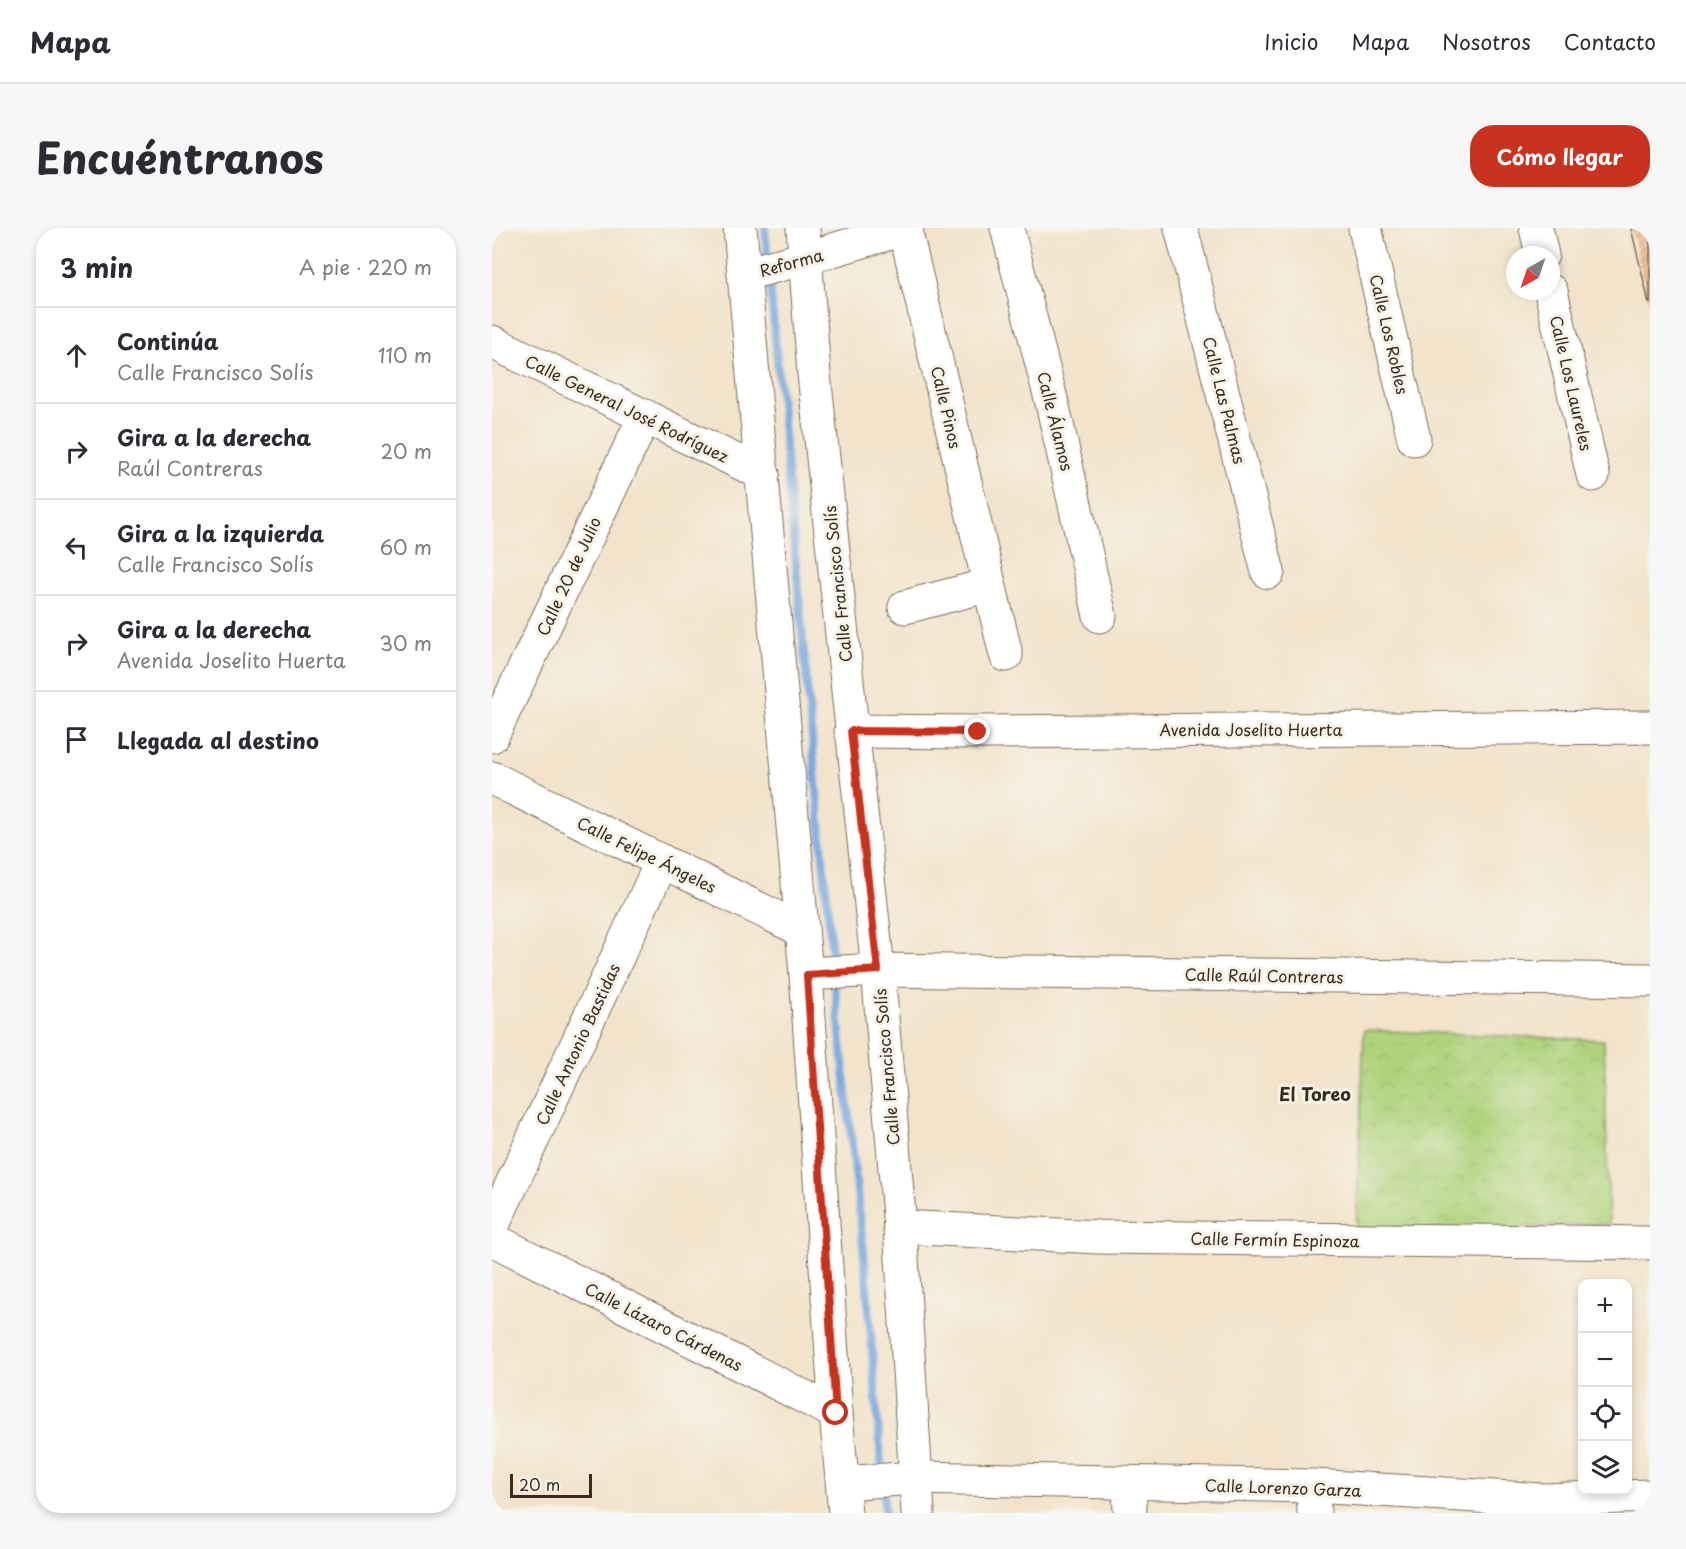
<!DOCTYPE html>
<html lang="es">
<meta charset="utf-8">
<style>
:root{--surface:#fff;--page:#f7f7f7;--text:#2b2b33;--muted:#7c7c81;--line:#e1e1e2;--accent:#c8321e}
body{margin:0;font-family:"Playpen Sans",sans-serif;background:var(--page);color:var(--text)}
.controls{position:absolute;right:18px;bottom:18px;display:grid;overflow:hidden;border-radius:12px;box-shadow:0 3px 9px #0003}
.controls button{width:54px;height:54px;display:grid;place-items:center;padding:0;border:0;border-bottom:2px solid var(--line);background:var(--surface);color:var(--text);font:30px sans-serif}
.compass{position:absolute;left:1014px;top:18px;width:54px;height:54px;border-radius:50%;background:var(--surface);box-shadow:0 3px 9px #0003;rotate:220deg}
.scale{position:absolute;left:18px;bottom:15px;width:82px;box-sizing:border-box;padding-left:6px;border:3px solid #3b2a1e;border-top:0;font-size:16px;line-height:21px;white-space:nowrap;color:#3b2a1e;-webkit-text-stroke:4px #f7f3e8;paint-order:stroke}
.stop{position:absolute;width:18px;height:18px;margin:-14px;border:4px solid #c8321e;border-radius:50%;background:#fff}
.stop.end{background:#c8321e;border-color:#fff;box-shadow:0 2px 6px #0008}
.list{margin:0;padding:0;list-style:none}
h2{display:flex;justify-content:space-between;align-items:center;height:78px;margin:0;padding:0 24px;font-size:26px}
h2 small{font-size:20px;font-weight:400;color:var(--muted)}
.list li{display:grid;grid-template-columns:39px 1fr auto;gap:18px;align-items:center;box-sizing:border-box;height:96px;padding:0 24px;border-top:2px solid var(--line)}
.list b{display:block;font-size:22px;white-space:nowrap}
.list p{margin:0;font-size:20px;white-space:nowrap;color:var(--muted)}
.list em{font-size:20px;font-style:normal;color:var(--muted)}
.icon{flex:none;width:33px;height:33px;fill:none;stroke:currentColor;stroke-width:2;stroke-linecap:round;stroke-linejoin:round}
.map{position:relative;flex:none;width:1158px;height:1285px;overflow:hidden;border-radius:24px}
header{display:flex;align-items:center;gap:36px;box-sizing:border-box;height:84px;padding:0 30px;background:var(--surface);border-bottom:2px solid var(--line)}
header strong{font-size:28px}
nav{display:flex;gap:33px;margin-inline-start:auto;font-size:21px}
.intro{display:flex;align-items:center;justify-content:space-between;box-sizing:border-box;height:144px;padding:0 36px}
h1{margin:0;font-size:42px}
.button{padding:15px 27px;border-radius:24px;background:var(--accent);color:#fff;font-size:21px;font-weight:700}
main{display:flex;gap:36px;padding:0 36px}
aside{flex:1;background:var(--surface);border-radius:24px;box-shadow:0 3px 9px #0003}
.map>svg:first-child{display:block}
.park{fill:url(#park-crowns);stroke:#747e4d;stroke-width:1.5}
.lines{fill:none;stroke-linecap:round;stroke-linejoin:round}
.stream{stroke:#73a5de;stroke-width:8}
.building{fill:url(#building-hatch)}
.minor-casing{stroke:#7b6b5a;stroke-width:35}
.major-casing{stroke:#7b6b5a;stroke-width:35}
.minor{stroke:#fff;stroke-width:33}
.major{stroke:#fff;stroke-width:33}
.route{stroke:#c8321e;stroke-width:8}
.labels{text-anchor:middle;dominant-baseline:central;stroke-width:6;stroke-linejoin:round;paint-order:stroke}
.street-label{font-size:16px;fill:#3b2a1e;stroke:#f7f3e8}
.neighbourhood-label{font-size:18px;font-weight:bold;fill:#3b2a1e;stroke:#f7f3e8}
</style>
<header>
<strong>Mapa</strong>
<nav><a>Inicio</a><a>Mapa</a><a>Nosotros</a><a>Contacto</a></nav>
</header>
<div class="intro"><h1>Encuéntranos</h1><a class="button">Cómo llegar</a></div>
<main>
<aside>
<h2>3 min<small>A pie · 220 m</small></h2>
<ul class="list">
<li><svg class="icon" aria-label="ahead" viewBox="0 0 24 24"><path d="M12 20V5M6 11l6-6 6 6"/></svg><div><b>Continúa</b><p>Calle Francisco Solís</p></div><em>110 m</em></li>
<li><svg class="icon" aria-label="right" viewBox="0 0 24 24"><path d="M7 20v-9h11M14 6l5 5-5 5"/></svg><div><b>Gira a la derecha</b><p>Raúl Contreras</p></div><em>20 m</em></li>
<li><svg class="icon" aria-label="left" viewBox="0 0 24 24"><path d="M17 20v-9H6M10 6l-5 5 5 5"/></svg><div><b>Gira a la izquierda</b><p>Calle Francisco Solís</p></div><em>60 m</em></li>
<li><svg class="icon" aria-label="right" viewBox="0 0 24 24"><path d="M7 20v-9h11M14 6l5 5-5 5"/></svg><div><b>Gira a la derecha</b><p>Avenida Joselito Huerta</p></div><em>30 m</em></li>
<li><svg class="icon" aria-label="arrive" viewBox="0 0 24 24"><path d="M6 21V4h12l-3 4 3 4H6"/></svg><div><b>Llegada al destino</b></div></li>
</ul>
</aside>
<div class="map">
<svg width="1158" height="1285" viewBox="0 0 1158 1285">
<defs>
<pattern id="park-crowns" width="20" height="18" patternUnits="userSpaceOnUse" patternTransform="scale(1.5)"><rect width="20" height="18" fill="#aed37c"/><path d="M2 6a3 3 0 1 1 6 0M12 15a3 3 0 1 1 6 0" fill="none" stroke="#97b56b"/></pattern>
<pattern id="building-hatch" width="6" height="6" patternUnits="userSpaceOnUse" patternTransform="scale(1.5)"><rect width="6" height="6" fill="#ecb789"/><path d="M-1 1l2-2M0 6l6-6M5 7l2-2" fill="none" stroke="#c0956f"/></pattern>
</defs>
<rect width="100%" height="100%" fill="#f7f3e8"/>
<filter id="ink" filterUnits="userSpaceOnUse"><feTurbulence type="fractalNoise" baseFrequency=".0167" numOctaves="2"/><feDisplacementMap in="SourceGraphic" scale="12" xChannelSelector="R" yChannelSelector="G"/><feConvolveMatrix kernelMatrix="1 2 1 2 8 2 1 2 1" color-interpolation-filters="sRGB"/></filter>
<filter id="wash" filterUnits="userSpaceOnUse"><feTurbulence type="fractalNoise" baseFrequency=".008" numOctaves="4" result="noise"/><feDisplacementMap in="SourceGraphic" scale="24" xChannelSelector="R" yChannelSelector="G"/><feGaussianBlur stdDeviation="1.35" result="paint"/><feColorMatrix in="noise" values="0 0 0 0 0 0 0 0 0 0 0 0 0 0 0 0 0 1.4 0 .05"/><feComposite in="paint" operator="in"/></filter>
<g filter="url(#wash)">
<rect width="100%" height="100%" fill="#f2e3ca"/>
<!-- park -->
<path class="park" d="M872 802 1112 812 1117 996 864 1006Z"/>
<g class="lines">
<!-- stream -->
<path class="stream" d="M273 0 276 32
M277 45 341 737
M342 750 374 1046 390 1245
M391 1258 393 1285"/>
</g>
<g id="blocks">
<!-- building -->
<path class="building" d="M1139 0H1158V75H1157Z"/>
</g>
</g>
<g filter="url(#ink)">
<use href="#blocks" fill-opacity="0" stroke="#7b6b5a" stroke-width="1.5"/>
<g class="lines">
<defs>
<path id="minor" d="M515 0 561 179 608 388
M689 0 776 344
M873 0 922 211
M1044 0 1050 27
M413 1 514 427
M252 46 314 30 415 0
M1059 63 1101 247
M0 114 271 246
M413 379 497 357
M359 503 486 504 1158 499
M0 508 153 188
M0 550 310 702
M314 746 386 742 1158 752
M0 999 170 633
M408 999 606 1009 1158 1015
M0 1011 344 1185
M351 1255 423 1250 821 1258 1051 1272 1158 1268
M637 1255 638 1285
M821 1258 822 1285"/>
<path id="major" d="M248 0 314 746 344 1185 353 1285
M311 0 322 146 386 742 408 999 426 1285"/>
</defs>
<!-- minor casing -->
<use href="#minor" class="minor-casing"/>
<!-- major casing -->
<use href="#major" class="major-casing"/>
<!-- minor -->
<use href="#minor" class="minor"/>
<!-- major -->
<use href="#major" class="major"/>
</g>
</g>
<g class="lines" filter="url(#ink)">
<!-- route -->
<path class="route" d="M344 1185 315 747 386 742 359 503 486 504"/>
</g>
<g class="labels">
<!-- street labels -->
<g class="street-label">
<text transform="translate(299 34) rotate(-15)">Reforma</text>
<text transform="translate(898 106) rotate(77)">Calle Los Robles</text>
<text transform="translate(1080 155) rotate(77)">Calle Los Laureles</text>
<text transform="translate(733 172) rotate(76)">Calle Las Palmas</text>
<text transform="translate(455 179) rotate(77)">Calle Pinos</text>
<text transform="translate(135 180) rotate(26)">Calle General José Rodríguez</text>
<text transform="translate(564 193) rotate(76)">Calle Álamos</text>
<text transform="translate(76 348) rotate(-65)">Calle 20 de Julio</text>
<text transform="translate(345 356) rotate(-96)">Calle Francisco Solís</text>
<text x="759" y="501">Avenida Joselito Huerta</text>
<text transform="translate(155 626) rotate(26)">Calle Felipe Ángeles</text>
<text transform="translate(772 747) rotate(1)">Calle Raúl Contreras</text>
<text transform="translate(85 816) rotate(-65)">Calle Antonio Bastidas</text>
<text transform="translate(394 839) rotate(-95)">Calle Francisco Solís</text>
<text transform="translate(783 1011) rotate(1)">Calle Fermín Espinoza</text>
<text transform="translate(172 1098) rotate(27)">Calle Lázaro Cárdenas</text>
<text transform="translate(791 1259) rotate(2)">Calle Lorenzo Garza</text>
</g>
<!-- neighbourhood labels -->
<g class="neighbourhood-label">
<text x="823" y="865">El Toreo</text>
</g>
</g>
</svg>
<div class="controls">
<button>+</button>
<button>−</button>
<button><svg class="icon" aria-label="locate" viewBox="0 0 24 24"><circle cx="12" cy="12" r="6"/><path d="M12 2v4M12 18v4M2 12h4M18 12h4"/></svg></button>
<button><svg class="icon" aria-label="layers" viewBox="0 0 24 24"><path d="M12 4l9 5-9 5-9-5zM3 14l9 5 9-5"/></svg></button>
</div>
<svg class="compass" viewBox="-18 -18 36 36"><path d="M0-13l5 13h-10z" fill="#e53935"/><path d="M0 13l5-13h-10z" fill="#7c7c81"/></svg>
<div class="scale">20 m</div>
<div class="stop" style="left:344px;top:1185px"></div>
<div class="stop end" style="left:486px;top:504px"></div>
</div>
</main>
